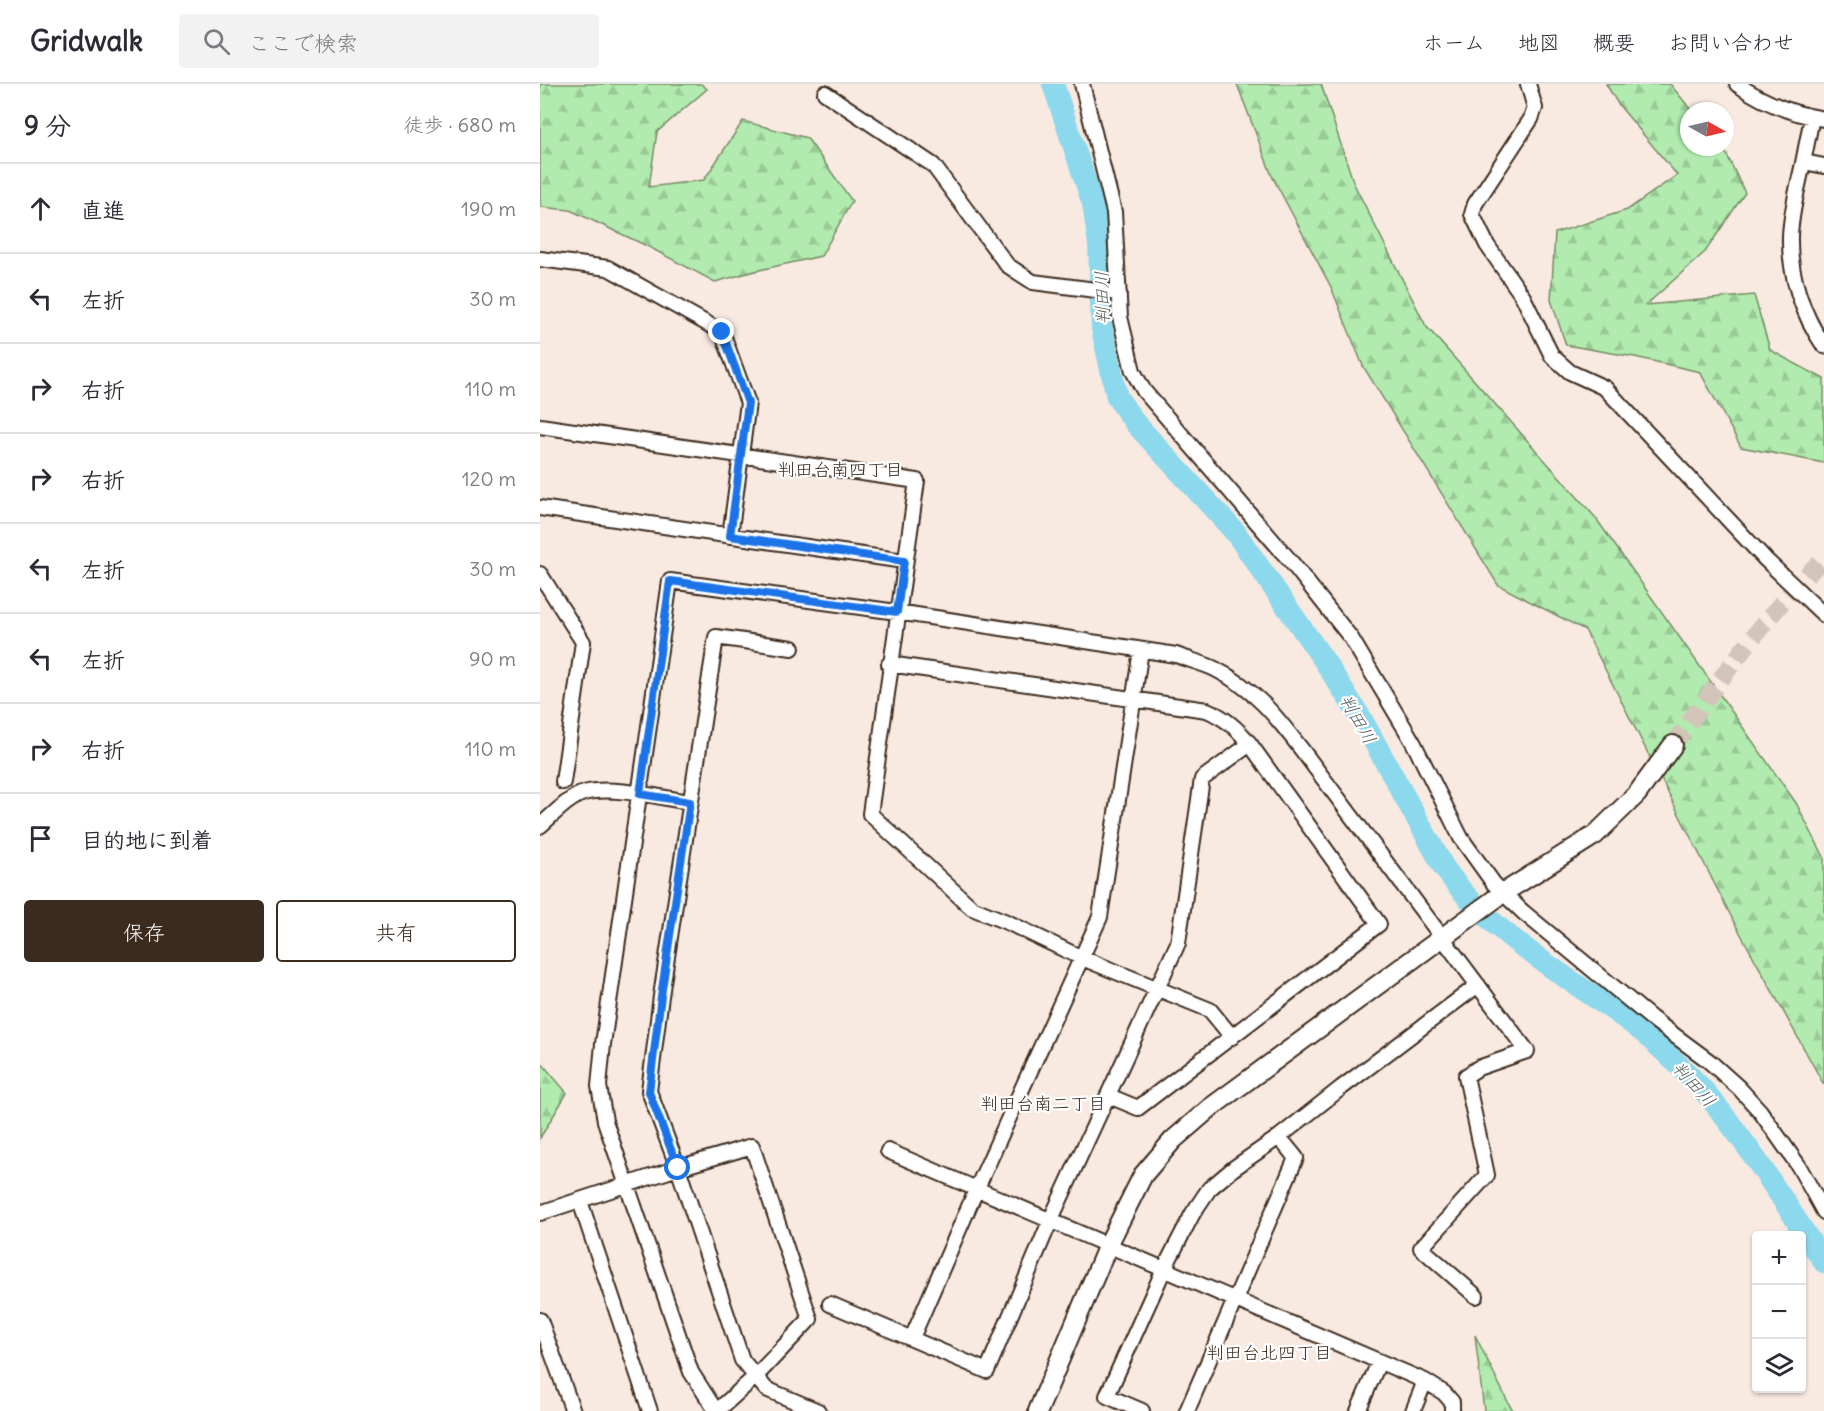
<!DOCTYPE html>
<html lang="ja">
<meta charset="utf-8">
<style>
:root{--surface:#fff;--page:#f2f2f3;--text:#2b2b33;--muted:#7c7c81;--line:#e1e1e2;--accent:#3b2a1e}
body{margin:0;font-family:Delius,"Klee One",sans-serif;background:var(--page);color:var(--text)}
.controls{position:absolute;right:18px;bottom:18px;display:grid;overflow:hidden;border-radius:6px;box-shadow:0 2px 4px #0004}
.controls button{width:54px;height:54px;display:grid;place-items:center;padding:0;border:0;border-bottom:2px solid var(--line);background:var(--surface);color:var(--text);font:30px sans-serif}
.compass{position:absolute;left:1140px;top:18px;width:54px;height:54px;border-radius:50%;background:var(--surface);box-shadow:0 2px 4px #0004;rotate:98deg}
.stop{position:absolute;width:18px;height:18px;margin:-14px;border:4px solid #1a73e8;border-radius:50%;background:#fff}
.stop.end{background:#1a73e8;border-color:#fff;box-shadow:0 2px 6px #0008}
.list{margin:0;padding:0;list-style:none}
h2{display:flex;justify-content:space-between;align-items:center;height:78px;margin:0;padding:0 24px;font-size:26px}
h2 small{font-size:20px;font-weight:400;color:var(--muted)}
.list li{display:grid;grid-template-columns:39px 1fr auto;gap:18px;align-items:center;box-sizing:border-box;height:90px;padding:0 24px;border-top:2px solid var(--line)}
.list b{display:block;font-size:22px;white-space:nowrap}
.list em{font-size:20px;font-style:normal;color:var(--muted)}
.actions{display:flex;gap:12px;padding:18px 24px}
.actions a{flex:1;padding:14px 0;border:2px solid var(--accent);border-radius:6px;text-align:center;font-size:21px;color:var(--accent)}
.actions .main{background:var(--accent);color:#fff}
.icon{flex:none;width:33px;height:33px;fill:none;stroke:currentColor;stroke-width:2;stroke-linecap:round;stroke-linejoin:round}
.map{position:relative;flex:none;width:1284px;height:1327px;overflow:hidden}
header{display:flex;align-items:center;gap:36px;box-sizing:border-box;height:84px;padding:0 30px;background:var(--surface);border-bottom:2px solid var(--line)}
header strong{font-size:28px}
nav{display:flex;gap:33px;margin-inline-start:auto;font-size:21px}
.search{width:420px;height:54px;background:var(--page);display:flex;align-items:center;gap:15px;box-sizing:border-box;padding:0 21px;border-radius:6px;color:var(--muted);font-size:22px}
main{display:flex}
aside{flex:1;background:var(--surface)}
.map>svg:first-child{display:block}
.forest{fill:url(#forest-firs);stroke:#768a66;stroke-width:1.5}
.lines{fill:none;stroke-linecap:round;stroke-linejoin:round}
.river{stroke:#8cd8ec;stroke-width:22}
.tertiary-tunnel{stroke:#d3c4ba;stroke-width:18;stroke-dasharray:18 9;stroke-linecap:butt}
.minor-casing{stroke:#3b2a1e;stroke-width:18}
.tertiary-casing{stroke:#3b2a1e;stroke-width:22}
.minor{stroke:#fff;stroke-width:14}
.tertiary{stroke:#fff;stroke-width:18}
.route{stroke:#1a73e8;stroke-width:8}
.labels{text-anchor:middle;dominant-baseline:central;stroke-width:4.5;stroke-linejoin:round;paint-order:stroke}
.water-label{font-size:18px;font-style:italic;fill:#535e5c;stroke:#fff}
.neighbourhood-label{font-size:18px;fill:#3b2a1e;stroke:#fff}
</style>
<header>
<strong>Gridwalk</strong>
<div class="search"><svg class="icon" aria-label="search" viewBox="0 0 24 24"><circle cx="10" cy="10" r="6"/><path d="M15 15l6 6"/></svg>ここで検索</div>
<nav><a>ホーム</a><a>地図</a><a>概要</a><a>お問い合わせ</a></nav>
</header>
<main>
<aside>
<h2>9 分<small>徒歩 · 680 m</small></h2>
<ul class="list">
<li><svg class="icon" aria-label="ahead" viewBox="0 0 24 24"><path d="M12 20V5M6 11l6-6 6 6"/></svg><div><b>直進</b></div><em>190 m</em></li>
<li><svg class="icon" aria-label="left" viewBox="0 0 24 24"><path d="M17 20v-9H6M10 6l-5 5 5 5"/></svg><div><b>左折</b></div><em>30 m</em></li>
<li><svg class="icon" aria-label="right" viewBox="0 0 24 24"><path d="M7 20v-9h11M14 6l5 5-5 5"/></svg><div><b>右折</b></div><em>110 m</em></li>
<li><svg class="icon" aria-label="right" viewBox="0 0 24 24"><path d="M7 20v-9h11M14 6l5 5-5 5"/></svg><div><b>右折</b></div><em>120 m</em></li>
<li><svg class="icon" aria-label="left" viewBox="0 0 24 24"><path d="M17 20v-9H6M10 6l-5 5 5 5"/></svg><div><b>左折</b></div><em>30 m</em></li>
<li><svg class="icon" aria-label="left" viewBox="0 0 24 24"><path d="M17 20v-9H6M10 6l-5 5 5 5"/></svg><div><b>左折</b></div><em>90 m</em></li>
<li><svg class="icon" aria-label="right" viewBox="0 0 24 24"><path d="M7 20v-9h11M14 6l5 5-5 5"/></svg><div><b>右折</b></div><em>110 m</em></li>
<li><svg class="icon" aria-label="arrive" viewBox="0 0 24 24"><path d="M6 21V4h12l-3 4 3 4H6"/></svg><div><b>目的地に到着</b></div></li>
</ul>
<div class="actions"><a class="main">保存</a><a>共有</a></div>
</aside>
<div class="map">
<svg width="1284" height="1327" viewBox="0 0 1284 1327">
<defs>
<pattern id="forest-firs" width="22" height="20" patternUnits="userSpaceOnUse" patternTransform="scale(1.5)"><rect width="22" height="20" fill="#b1ebaf"/><path d="M5 1l3.5 6h-7zM16 11l3.5 6h-7z" fill="#99ca96"/></pattern>
</defs>
<rect width="100%" height="100%" fill="#f9eae1"/>
<filter id="ink" filterUnits="userSpaceOnUse"><feTurbulence type="fractalNoise" baseFrequency=".0167" numOctaves="2"/><feDisplacementMap in="SourceGraphic" scale="12" xChannelSelector="R" yChannelSelector="G"/><feConvolveMatrix kernelMatrix="1 2 1 2 8 2 1 2 1" color-interpolation-filters="sRGB"/></filter>
<g filter="url(#ink)">
<!-- forest -->
<path class="forest" d="M0 0H161L167 5 117 48 109 103 164 96 203 37 267 54 312 117 281 172 215 187 175 198 107 162 30 126 0 123Z
M697 0H781L814 100 886 242 1055 433 1256 719 1284 773V1001L1193 836 1045 546 958 501 823 282 791 203 732 92Z
M1066 0H1130L1152 27H1149V63H1183L1205 109 1165 168 1106 221 1214 211 1230 266 1284 295V379L1201 363 1160 288 1095 273 1026 261 1011 216 1015 149 1087 126 1137 91 1078 20Z
M0 977 27 1009 0 1054Z
M935 1251 970 1322 974 1327H944Z"/>
<g class="lines">
<!-- river -->
<path class="river" d="M513 0 553 120 559 161 562 245 577 313 595 339 695 448 783 575 821 634 903 782C941 839 1002 877 1057 915 1073 926 1090 937 1105 950 1127 970 1151 991 1170 1014 1212 1065 1247 1123 1284 1178"/>
<!-- tertiary-tunnel -->
<path class="tertiary-tunnel" d="M1133 661C1180 595 1226 531 1284 474"/>
<defs>
<path id="minor" d="M542 0 574 128 580 233 593 287 604 307 752 479 811 554 873 658 921 754 954 800 983 828 1111 934 1169 977 1199 1004 1220 1027 1258 1081 1284 1128
M988 0 995 24 991 35 935 120 932 130 947 161 983 213 1012 272 1030 288 1065 304 1226 476 1284 531
M1197 0C1222 18 1253 30 1284 35
M285 9 393 81 467 181 493 198 579 209
M1272 33C1269 49 1266 64 1263 79 1258 103 1251 128 1250 152 1249 190 1262 230 1284 262
M1264 78 1284 82
M0 175 68 184 182 248 208 319 190 452
M0 342 377 397 330 730 432 824 469 839 542 874 670 926 692 953
M0 424 364 477
M0 490 43 558 23 698
M252 564 176 553 121 912 109 1007 138 1084 202 1276 226 1305 278 1327
M349 580 667 626C685 634 697 644 710 660L839 840 598 1024 569 1012
M0 742C13 731 28 714 44 709 71 701 122 714 150 718
M348 1067 885 1297 904 1309 912 1318V1327
M40 1117 110 1327
M0 1129 138 1084 212 1062 270 1235 215 1293 177 1327
M290 1220 447 1287 511 1135 638 859 662 695 710 660
M0 1236 33 1327
M372 1254 437 1104 560 833 601 566
M176 1327 151 1288 65 1037 59 1002 63 960 130 497 357 528 636 571C649 576 663 579 675 585 715 605 736 632 762 666L987 967 938 984 926 992 947 1091 881 1164 936 1212
M602 1327 567 1312 624 1185 653 1129 669 1105 694 1084 739 1053 801 1004 938 901
M647 1327 756 1074 739 1053
M818 1327 839 1278
M873 1327 885 1297"/>
<path id="tertiary" d="M498 1327 568 1161 603 1091 633 1056 670 1024 963 809 1055 751 1097 710 1133 661"/>
</defs>
<!-- minor casing -->
<use href="#minor" class="minor-casing"/>
<!-- tertiary casing -->
<use href="#tertiary" class="tertiary-casing"/>
<!-- minor -->
<use href="#minor" class="minor"/>
<!-- tertiary -->
<use href="#tertiary" class="tertiary"/>
</g>
</g>
<g class="lines" filter="url(#ink)">
<!-- route -->
<path class="route" d="M138 1084 109 1008 121 912 150 718 100 710 130 497 357 528 364 477 190 452 208 319 182 248"/>
</g>
<g class="labels">
<!-- water labels -->
<g class="water-label">
<text transform="translate(562 214) rotate(-92)">判田川</text>
<text transform="translate(818 635) rotate(60)">判田川</text>
<text transform="translate(1154 1000) rotate(48)">判田川</text>
</g>
<!-- neighbourhood labels -->
<g class="neighbourhood-label">
<text x="300" y="385">判田台南四丁目</text>
<text x="503" y="1019">判田台南二丁目</text>
<text x="729" y="1268">判田台北四丁目</text>
</g>
</g>
</svg>
<div class="controls">
<button>+</button>
<button>−</button>
<button><svg class="icon" aria-label="layers" viewBox="0 0 24 24"><path d="M12 4l9 5-9 5-9-5zM3 14l9 5 9-5"/></svg></button>
</div>
<svg class="compass" viewBox="-18 -18 36 36"><path d="M0-13l5 13h-10z" fill="#e53935"/><path d="M0 13l5-13h-10z" fill="#7c7c81"/></svg>
<div class="stop" style="left:138px;top:1084px"></div>
<div class="stop end" style="left:182px;top:248px"></div>
</div>
</main>
